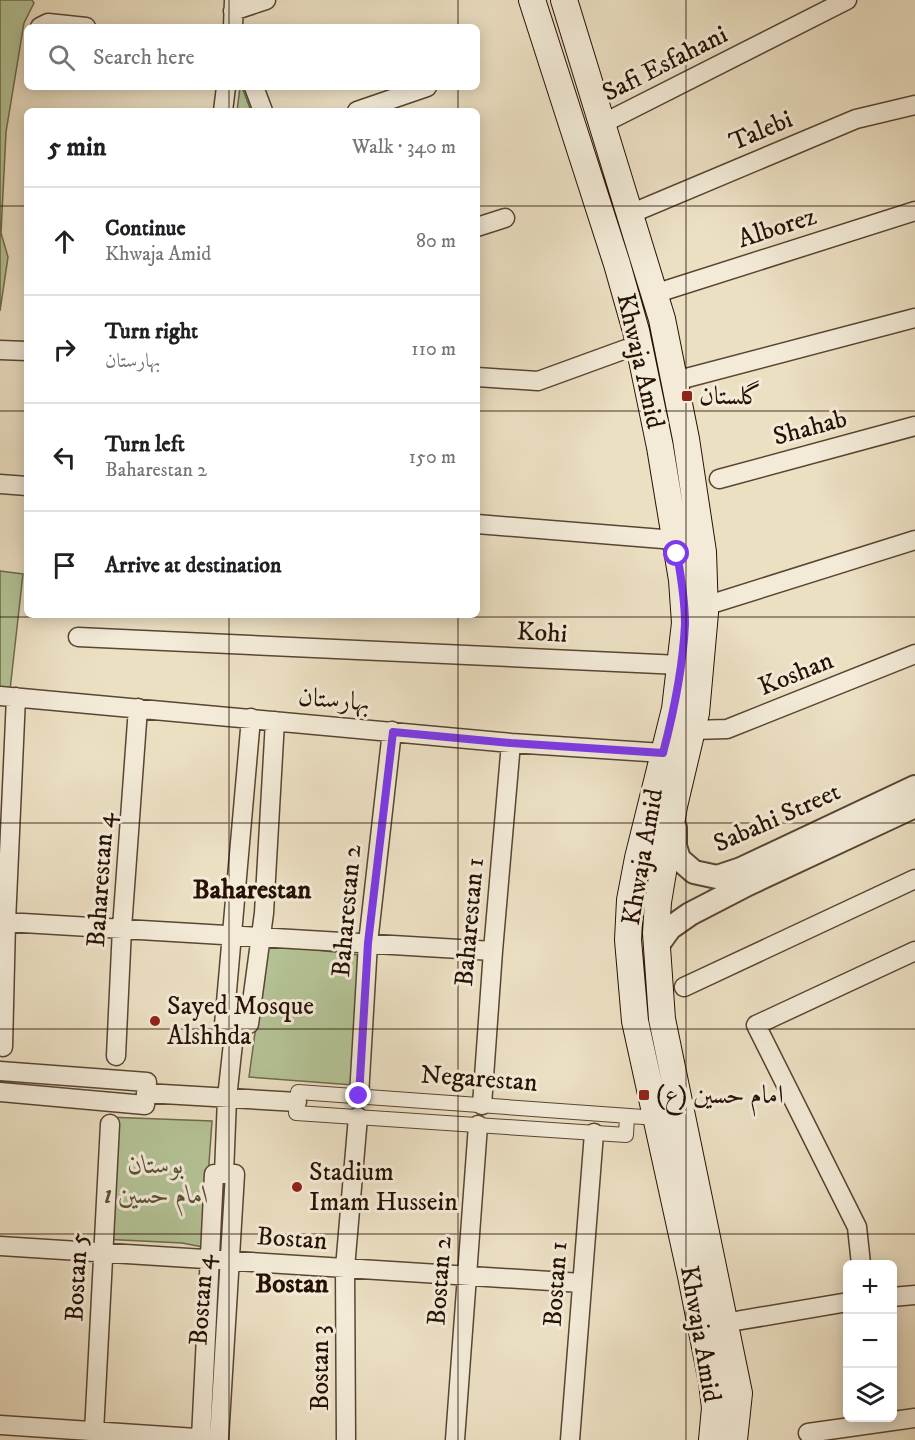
<!DOCTYPE html>
<meta charset="utf-8">
<style>
:root{--surface:#fff;--page:#f6f6f6;--text:#202124;--muted:#757577;--line:#e0e0e0}
body{margin:0;font-family:"IM FELL DW Pica",Amiri,serif;background:var(--page);color:var(--text)}
.controls{position:absolute;right:18px;bottom:18px;display:grid;overflow:hidden;border-radius:9px;box-shadow:0 3px 15px #0003}
.controls button{width:54px;height:54px;display:grid;place-items:center;padding:0;border:0;border-bottom:2px solid var(--line);background:var(--surface);color:var(--text);font:30px sans-serif}
.stop{position:absolute;width:18px;height:18px;margin:-14px;border:4px solid #7c3aed;border-radius:50%;background:#fff}
.stop.end{background:#7c3aed;border-color:#fff;box-shadow:0 2px 6px #0008}
.list{margin:0;padding:0;list-style:none}
h2{display:flex;justify-content:space-between;align-items:center;height:78px;margin:0;padding:0 24px;font-size:26px}
h2 small{font-size:20px;font-weight:400;color:var(--muted)}
.list li{display:grid;grid-template-columns:39px 1fr auto;gap:18px;align-items:center;box-sizing:border-box;height:108px;padding:0 24px;border-top:2px solid var(--line)}
.list b{display:block;font-size:22px;white-space:nowrap}
.list p{margin:0;font-size:20px;white-space:nowrap;color:var(--muted)}
.list em{font-size:20px;font-style:normal;color:var(--muted)}
.icon{flex:none;width:33px;height:33px;fill:none;stroke:currentColor;stroke-width:2;stroke-linecap:round;stroke-linejoin:round}
.map{position:relative;flex:none;width:915px;height:1440px;overflow:hidden}
.search{position:absolute;background:var(--surface);box-shadow:0 3px 15px #0003;left:24px;top:24px;width:456px;height:66px;display:flex;align-items:center;gap:15px;box-sizing:border-box;padding:0 21px;border-radius:9px;color:var(--muted);font-size:22px}
.panel{position:absolute;background:var(--surface);box-shadow:0 3px 15px #0003;left:24px;top:108px;width:456px;height:510px;border-radius:9px}
.map>svg:first-child{display:block}
.green{fill:#b4c396;stroke:#6d6a4c;stroke-width:1.5}
.lines{fill:none;stroke-linecap:round;stroke-linejoin:round}
.pedestrian-casing{stroke:#584533;stroke-width:16}
.minor-casing{stroke:#584533;stroke-width:21}
.tertiary-casing{stroke:#584533;stroke-width:26}
.secondary-casing{stroke:#261103;stroke-width:28}
.pedestrian{stroke:#f3ebd8;stroke-width:14}
.minor{stroke:#f3ebd8;stroke-width:18}
.tertiary{stroke:#f3ebd8;stroke-width:22}
.secondary{stroke:#f3ebd8;stroke-width:26}
.route{stroke:#7c3aed;stroke-width:8}
.grid{fill:none;stroke:#261103;stroke-width:1.5;stroke-opacity:0.55}
.poi-dot{fill:#8f2418;stroke:#f3ebd8;stroke-width:2}
.labels{text-anchor:middle;dominant-baseline:central;stroke-width:6;stroke-linejoin:round;paint-order:stroke}
.street-label{font-size:26px;fill:#261103;stroke:#f3ebd8}
.poi-label{font-size:26px;fill:#261103;stroke:#f3ebd8;text-anchor:start}
.park-label{font-size:26px;font-style:italic;fill:#584f36;stroke:#f3ebd8}
.neighbourhood-label{font-size:27px;font-weight:bold;fill:#261103;stroke:#f3ebd8}
</style>
<div class="map">
<svg width="915" height="1440" viewBox="0 0 915 1440">
<rect width="100%" height="100%" fill="#ece0c3"/>
<filter id="stains"><feTurbulence type="fractalNoise" baseFrequency=".00333" numOctaves="4"/><feColorMatrix values="0 0 0 0 .2 0 0 0 0 .09 0 0 0 0 .02 0 0 0 .5 -.17"/></filter>
<radialGradient id="worn" r=".72"><stop offset=".6" stop-color="#630" stop-opacity="0"/><stop offset="1" stop-color="#630" stop-opacity=".3"/></radialGradient>
<!-- green -->
<path class="green" d="M0 0H32L34 3 24 23 6 132 1 233 8 257 0 311Z
M240 87H242L251 111H237Z
M0 571 23 574 10 690 0 689Z
M267 944 359 955 353 1085 249 1077Z
M107 1117 212 1121 203 1247 182 1243 102 1239Z"/>
<g class="lines">
<defs>
<path id="pedestrian" d="M627 1116 626 1135 296 1113 298 1092 657 1118"/>
<path id="minor" d="M233 11 266 0
M40 27 48 23 86 27
M233 27 234 0
M254 87 263 111
M223 111 226 87
M357 111 427 87
M602 124 847 0
M630 214 856 119 915 105
M477 227 505 218
M654 294 915 211
M0 350 27 351
M477 377 538 381 626 349
M675 381 915 318
M719 479 915 426
M0 484 27 486
M477 524 675 540
M705 606 915 540
M78 637 680 665
M0 696 511 743 663 753
M692 730 727 729 915 654
M6 922 493 951
M684 987 915 879
M235 1025 249 1024 264 913 275 721
M3 1047 6 922 16 697
M116 1056 122 928 138 708
M0 1071 147 1082 145 1105 0 1092
M146 1093 297 1102
M359 1096 368 943 392 731
M482 1105 493 951 511 743
M0 1246 582 1283
M861 1264 857 1227 756 1025 915 951
M892 1297 915 1295
M724 1323 848 1302
M0 1425 211 1439
M94 1432 110 1124
M808 1433 915 1418
M201 1438 214 1174H224
M219 1439 235 1174H224L227 1098 235 1025H224L251 718
M346 1440 345 1268 358 1117
M455 1440 478 1125
M570 1440 594 1133"/>
<path id="tertiary" d="M675 828V846L679 859 694 872 717 877 741 869 915 787
M657 946 670 928 690 914 748 884 915 806"/>
<path id="secondary" d="M532 0 617 264 636 331 660 447 682 580 685 623 675 709 638 858 630 900 628 940 635 1021 691 1276 712 1382 715 1408 712 1440
M564 0 662 319 686 439 703 552 705 613 696 713 674 806 658 902 656 933 662 1019 739 1393 734 1440"/>
</defs>
<!-- pedestrian casing -->
<use href="#pedestrian" class="pedestrian-casing"/>
<!-- minor casing -->
<use href="#minor" class="minor-casing"/>
<!-- tertiary casing -->
<use href="#tertiary" class="tertiary-casing"/>
<!-- secondary casing -->
<use href="#secondary" class="secondary-casing"/>
<!-- pedestrian -->
<use href="#pedestrian" class="pedestrian"/>
<!-- minor -->
<use href="#minor" class="minor"/>
<!-- tertiary -->
<use href="#tertiary" class="tertiary"/>
<!-- secondary -->
<use href="#secondary" class="secondary"/>
</g>
<g class="lines">
<!-- route -->
<path class="route" d="M359 1096 368 943 393 732 511 743 663 753C674 711 683 667 685 624 685 601 681 576 677 554"/>
</g>
<!-- grid -->
<path class="grid" d="M229 0V27M458 0V27M686 0V1440M229 87V111M458 87V111M0 206H27M477 206H915M0 411H27M477 411H915M229 615V1440M458 615V1440M0 617H915M0 823H915M0 1029H915M0 1234H915"/>
<!-- markers -->
<g class="poi-dot">
<rect x="681" y="390" width="12" height="12" rx="3"/>
<circle cx="155" cy="1021" r="6"/>
<rect x="638" y="1089" width="12" height="12" rx="3"/>
<circle cx="297" cy="1187" r="6"/>
</g>
<g class="labels">
<!-- street labels -->
<g class="street-label">
<text transform="translate(665 64) rotate(-27)">Safi Esfahani</text>
<text transform="translate(761 131) rotate(-23)">Talebi</text>
<text transform="translate(777 228) rotate(-18)">Alborez</text>
<text transform="translate(640 361) rotate(77)">Khwaja Amid</text>
<text transform="translate(810 428) rotate(-15)">Shahab</text>
<text transform="translate(542 633) rotate(3)">Kohi</text>
<text transform="translate(796 674) rotate(-22)">Koshan</text>
<text transform="translate(334 700) rotate(5)">بهارستان</text>
<text transform="translate(777 818) rotate(-24)">Sabahi Street</text>
<text transform="translate(643 857) rotate(-80)">Khwaja Amid</text>
<text transform="translate(101 880) rotate(-86)">Baharestan 4</text>
<text transform="translate(347 911) rotate(-85)">Baharestan 2</text>
<text transform="translate(470 922) rotate(-85)">Baharestan 1</text>
<text transform="translate(479 1079) rotate(4)">Negarestan</text>
<text transform="translate(292 1239) rotate(4)">Bostan</text>
<text transform="translate(77 1277) rotate(-87)">Bostan 5</text>
<text transform="translate(440 1281) rotate(-86)">Bostan 2</text>
<text transform="translate(556 1284) rotate(-86)">Bostan 1</text>
<text transform="translate(202 1300) rotate(-86)">Bostan 4</text>
<text transform="translate(700 1334) rotate(80)">Khwaja Amid</text>
<text transform="translate(320 1368) rotate(-90)">Bostan 3</text>
</g>
<!-- poi labels -->
<g class="poi-label">
<text x="699" y="396">گلستان</text>
<text x="167" y="1006">Sayed Mosque<tspan x="167" dy="30">Alshhda</tspan></text>
<text x="656" y="1095">امام حسین (ع)</text>
<text x="309" y="1172">Stadium<tspan x="309" dy="30">Imam Hussein</tspan></text>
</g>
<!-- park labels -->
<g class="park-label">
<text x="156" y="1165">بوستان<tspan x="156" dy="30">امام حسین 1</tspan></text>
</g>
<!-- neighbourhood labels -->
<g class="neighbourhood-label">
<text x="252" y="890">Baharestan</text>
<text x="292" y="1284">Bostan</text>
</g>
</g>
<rect width="100%" height="100%" filter="url(#stains)"/>
<rect width="100%" height="100%" fill="url(#worn)"/>
</svg>
<div class="controls">
<button>+</button>
<button>−</button>
<button><svg class="icon" aria-label="layers" viewBox="0 0 24 24"><path d="M12 4l9 5-9 5-9-5zM3 14l9 5 9-5"/></svg></button>
</div>
<div class="stop" style="left:677px;top:554px"></div>
<div class="stop end" style="left:359px;top:1096px"></div>
<div class="search"><svg class="icon" aria-label="search" viewBox="0 0 24 24"><circle cx="10" cy="10" r="6"/><path d="M15 15l6 6"/></svg>Search here</div>
<section class="panel">
<h2>5 min<small>Walk · 340 m</small></h2>
<ul class="list">
<li><svg class="icon" aria-label="ahead" viewBox="0 0 24 24"><path d="M12 20V5M6 11l6-6 6 6"/></svg><div><b>Continue</b><p>Khwaja Amid</p></div><em>80 m</em></li>
<li><svg class="icon" aria-label="right" viewBox="0 0 24 24"><path d="M7 20v-9h11M14 6l5 5-5 5"/></svg><div><b>Turn right</b><p>بهارستان</p></div><em>110 m</em></li>
<li><svg class="icon" aria-label="left" viewBox="0 0 24 24"><path d="M17 20v-9H6M10 6l-5 5 5 5"/></svg><div><b>Turn left</b><p>Baharestan 2</p></div><em>150 m</em></li>
<li><svg class="icon" aria-label="arrive" viewBox="0 0 24 24"><path d="M6 21V4h12l-3 4 3 4H6"/></svg><div><b>Arrive at destination</b></div></li>
</ul>
</section>
</div>
